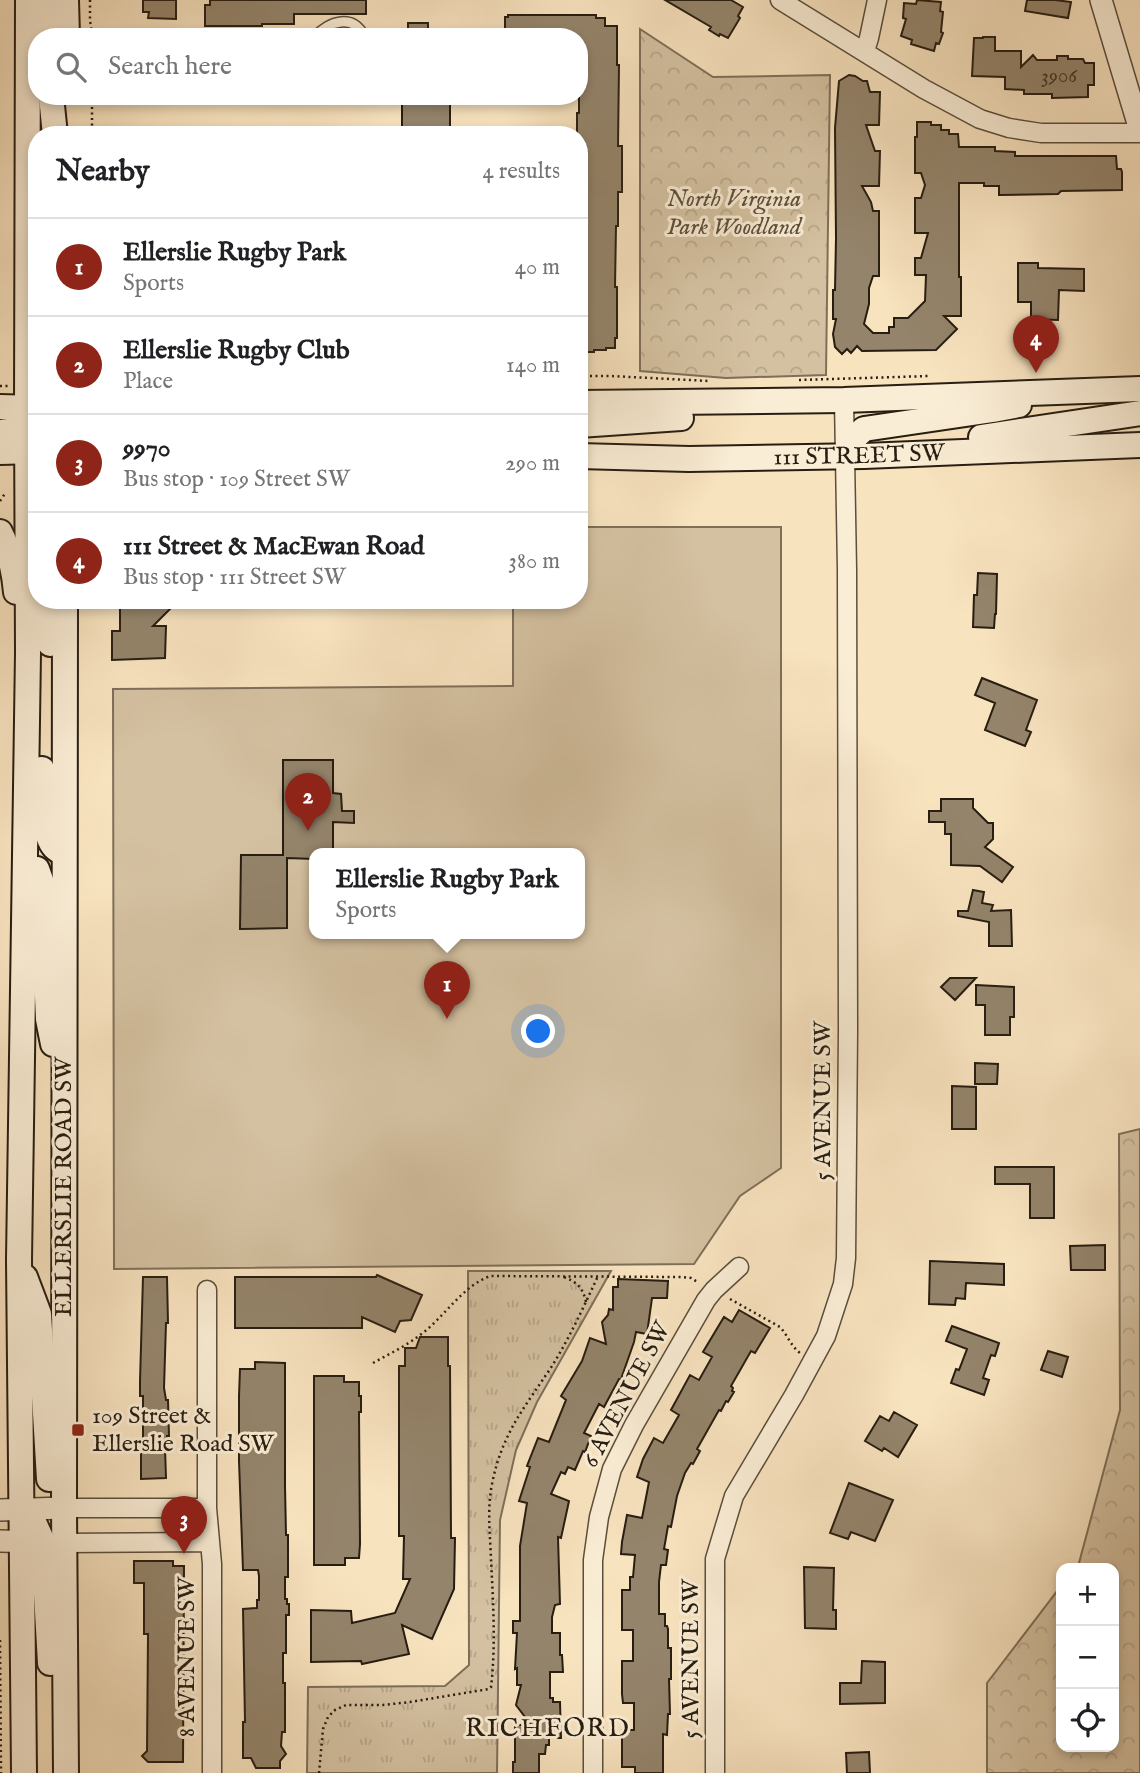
<!DOCTYPE html>
<meta charset="utf-8">
<style>
:root{--surface:#fff;--page:#f2f2f2;--text:#202124;--muted:#757577;--line:#e0e0e0;--accent:#8f2418}
body{margin:0;font-family:"IM FELL English",serif;background:var(--page);color:var(--text)}
.controls{position:absolute;right:21px;bottom:21px;display:grid;overflow:hidden;border-radius:14px;box-shadow:0 4px 10px #0003}
.controls button{width:63px;height:63px;display:grid;place-items:center;padding:0;border:0;border-bottom:2px solid var(--line);background:var(--surface);color:var(--text);font:35px sans-serif}
.you{position:absolute;left:539px;top:1032px;width:24px;height:24px;margin:-18px;border:5px solid #fff;border-radius:50%;background:#1a73e8;box-shadow:0 0 0 10px #1a73e833}
.badge{display:grid;place-items:center;width:46px;height:46px;border-radius:50%;background:var(--accent);color:#fff;font-size:23px;font-weight:700}
.pin{position:absolute;translate:-50% -58px;filter:drop-shadow(0 2px 4px #0008)}
.pin::after{content:'';position:absolute;top:37px;width:24px;height:21px;background:inherit;clip-path:polygon(0 0,100% 0,50% 100%)}
.popup{position:absolute;left:309px;top:848px;width:276px;height:91px;box-sizing:border-box;display:grid;place-content:center;border-radius:14px;background:var(--surface);filter:drop-shadow(0 2px 5px #0005);font-size:23px;white-space:nowrap;color:var(--muted)}
.popup b{font-size:26px;color:var(--text)}
.popup::after{content:'';position:absolute;left:50%;top:100%;margin-left:-14px;border:14px solid transparent;border-top-color:var(--surface)}
.list{margin:0;padding:0;list-style:none}
h2{display:flex;justify-content:space-between;align-items:center;height:91px;margin:0;padding:0 28px;font-size:30px}
h2 small{font-size:23px;font-weight:400;color:var(--muted)}
.list li{display:grid;grid-template-columns:46px 1fr auto;gap:21px;align-items:center;box-sizing:border-box;height:98px;padding:0 28px;border-top:2px solid var(--line)}
.list b{display:block;font-size:26px;white-space:nowrap}
.list p{margin:0;font-size:23px;white-space:nowrap;color:var(--muted)}
.list em{font-size:23px;font-style:normal;color:var(--muted)}
.icon{flex:none;width:38px;height:38px;fill:none;stroke:currentColor;stroke-width:2;stroke-linecap:round;stroke-linejoin:round}
.map{position:relative;flex:none;width:1140px;height:1773px;overflow:hidden}
.search{position:absolute;background:var(--surface);box-shadow:0 4px 10px #0003;left:28px;top:28px;width:560px;height:77px;display:flex;align-items:center;gap:18px;box-sizing:border-box;padding:0 24px;border-radius:28px;color:var(--muted);font-size:26px}
.panel{position:absolute;background:var(--surface);box-shadow:0 4px 10px #0003;left:28px;top:126px;width:560px;height:483px;border-radius:28px}
.map>svg:first-child{display:block}
.grass{fill:url(#grass-tufts);stroke:#7e6f59;stroke-width:2}
.forest{fill:url(#forest-crowns);stroke:#7e6f59;stroke-width:2}
.garden{fill:#d4c1a1;stroke:#7e6f59;stroke-width:2;fill-rule:evenodd}
.building{fill:#94846b;stroke:#271d11;stroke-width:2}
.lines{fill:none;stroke-linecap:round;stroke-linejoin:round}
.service-casing{stroke:#5b4e3c;stroke-width:12}
.minor-casing{stroke:#5b4e3c;stroke-width:21}
.tertiary-casing{stroke:#5b4e3c;stroke-width:24}
.secondary-casing{stroke:#271d11;stroke-width:28}
.path{stroke:#271d11;stroke-width:2.5;stroke-dasharray:2 3.5;stroke-linecap:butt}
.service{stroke:#faedd5;stroke-width:9}
.minor{stroke:#faedd5;stroke-width:18}
.tertiary{stroke:#faedd5;stroke-width:21}
.secondary{stroke:#faedd5;stroke-width:24}
.poi-dot{fill:#8f2418;stroke:#faedd5;stroke-width:2.5}
.labels{text-anchor:middle;dominant-baseline:central;stroke-width:6;stroke-linejoin:round;paint-order:stroke}
.number-label{font-size:21px;fill:#423728}
.park-label{font-size:24px;font-style:italic;fill:#5b4e3c;stroke:#faedd5}
.street-label{font-size:24px;fill:#271d11;stroke:#faedd5}
.poi-label{font-size:24px;fill:#271d11;stroke:#faedd5;text-anchor:start}
.neighbourhood-label{font-size:26px;letter-spacing:2px;fill:#271d11;stroke:#faedd5}
</style>
<div class="map">
<svg width="1140" height="1773" viewBox="0 0 1140 1773">
<defs>
<pattern id="grass-tufts" width="24" height="20" patternUnits="userSpaceOnUse" patternTransform="scale(1.75)"><rect width="24" height="20" fill="#d4c1a1"/><path d="M3 7l-1-3M5 7V3M7 7l1-3M15 17l-1-3M17 17v-4M19 17l1-3" fill="none" stroke="#b6a58a"/></pattern>
<pattern id="forest-crowns" width="20" height="18" patternUnits="userSpaceOnUse" patternTransform="scale(1.75)"><rect width="20" height="18" fill="#d4c1a1"/><path d="M2 6a3 3 0 1 1 6 0M12 15a3 3 0 1 1 6 0" fill="none" stroke="#b6a58a"/></pattern>
</defs>
<rect width="100%" height="100%" fill="#f8e3bf"/>
<filter id="stains"><feTurbulence type="fractalNoise" baseFrequency=".00286" numOctaves="4"/><feColorMatrix values="0 0 0 0 .2 0 0 0 0 .09 0 0 0 0 .02 0 0 0 .5 -.17"/></filter>
<radialGradient id="worn" r=".72"><stop offset=".6" stop-color="#630" stop-opacity="0"/><stop offset="1" stop-color="#630" stop-opacity=".3"/></radialGradient>
<!-- grass -->
<path class="grass" d="M468 1271H611L537 1402 516 1450 500 1520 497 1773H307L308 1687 445 1686 469 1665Z"/>
<!-- forest -->
<path class="forest" d="M640 29 713 77 830 75 826 375 726 378 640 371Z
M1140 1129V1773H987V1683L1061 1586V1747H1114V1568H1075L1079 1563 1120 1410 1119 1134Z"/>
<!-- garden -->
<path class="garden" d="M579 527H781V1168L740 1196 694 1264 114 1269 113 689 513 686V600H579ZM314 853H580V933H314Z"/>
<!-- building -->
<path class="building" d="M143 0H176V19L148 18 149 12H143Z
M210 0H366V14H294V24H262V26H205V5H210Z
M665 0H731L743 7 738 16 740 18 728 38 720 34 719 36 709 30 711 27Z
M917 0 941 2 940 11 943 12 941 32 943 33 939 44 936 43 934 51 911 44 912 40 901 36 906 19 903 18 904 3 916 4Z
M1027 0H1055L1071 2 1068 18 1025 11Z
M508 15H596V18H605V26H617V65H619L618 146H622V192H618V226H616L615 287H617V338H615V348H606V350H594V352H579V135L577 134V113H579V37H505V17H508Z
M408 23H428V37H408Z
M983 37H995V51H1021V67L1033 55 1037 60H1057V56H1068V59H1083L1085 63H1094V85H1088V97L1052 98V94H1024V90L1005 89V77L972 76 974 38H983Z
M849 75 855 76 863 81H867L870 92H880L879 125H866L875 151H880L879 186H862L871 202 873 211H879V276H873L869 288V304L864 324 873 333H889V327H894V318H908L925 301 926 275H915V258H921L928 233H915V198H921L925 185 921 173H915V137H917V122H931V125H941V130H949V134H958L959 147H995V151L1015 152V156H1116L1117 169H1121L1122 172V190L1061 191 1058 194 999 195V186H984V183H959V277H961V316H944L957 329 936 350 862 351 857 346 851 353 847 349 842 354 835 347 833 334 836 319H833V290H835L836 238 835 128 839 81Z
M402 96H450V135H402Z
M1018 263H1038V268L1084 269V291L1059 290 1058 320 1031 319V302H1018Z
M978 573 997 574 996 614H995L994 628 973 627 974 595H977Z
M120 600H179L153 626H166L165 658 112 660V631H120Z
M982 678 1037 700 1026 730 1031 732 1025 746 985 730 995 703 975 695Z
M283 760H333V793L341 794 342 811H354V823L333 822V853H314V859L287 858V928L240 929 241 855H283Z
M941 799H973V808L988 823H993V839L985 847 1013 867 1002 882 980 866 951 865V834H945V822H929V811H941Z
M973 890 984 892 982 903 993 905 991 911 1011 910 1012 946H989V922L958 916V911H968Z
M950 978H976L955 1000 941 987Z
M976 985 1014 987V1017H1010V1035H985V1005H976Z
M975 1063 998 1064 997 1084H975Z
M952 1086 976 1087V1129H952Z
M995 1167H1054V1218H1030V1184H995Z
M1105 1245V1270H1071L1070 1246Z
M930 1261 1004 1264V1285L966 1283 965 1299 956 1298 955 1305 929 1304Z
M377 1275 422 1295 411 1320 400 1321 395 1332 362 1317V1328H235V1277H376Z
M143 1277H167L168 1323H166L164 1388 166 1400H168L169 1436H167V1448H165L166 1478 141 1479V1441H143V1396H140V1381Z
M618 1279 668 1281 667 1298H652L647 1334 636 1332 634 1342 621 1379H619L604 1407 599 1404 584 1433 591 1436 585 1452 583 1451 575 1470 568 1467 565 1474 561 1472 551 1494 569 1501 561 1538 558 1537 560 1604 555 1605 552 1617V1633H560V1655H562L563 1672H550V1698H553V1702H560L561 1738H549V1745H546L545 1754H539V1773H513V1762H515V1725H531L516 1705 521 1685H517V1668L515 1669 517 1633H513V1621H520V1546L527 1503 519 1501 530 1467 527 1466 538 1438 549 1442 566 1400 561 1396 582 1361 590 1338 606 1344 602 1322 608 1315 609 1309 613 1310V1287H618Z
M739 1310 770 1328 755 1353 751 1351 731 1386 733 1388 732 1391 734 1392 728 1402 726 1401 721 1411 719 1410 697 1449 700 1451 693 1464 691 1463 685 1473 677 1496 671 1527 668 1526 664 1549 668 1550 666 1565H661L659 1582V1614H665V1626H667L668 1629V1648H671V1679H669L670 1714H668L667 1735 663 1734V1773H635V1767H622V1730H634V1703H623L622 1694V1661H633V1630H622V1590H630V1577H633L635 1555 621 1554 622 1542 627 1515 642 1518 649 1482 637 1477 643 1459 654 1438 663 1443 679 1415 671 1410 690 1375 699 1380 712 1357 703 1352 724 1317 732 1322Z
M952 1326 999 1343 995 1356 991 1355 983 1378 989 1380 984 1395 951 1383 956 1369 959 1370 967 1349 946 1341Z
M420 1337H448V1366H450L451 1538H455L454 1589 432 1639 402 1625 409 1654 362 1664 361 1661 311 1662V1610L351 1611 352 1623 395 1613 410 1579H403L404 1536H399V1366H405V1348H416Z
M1048 1351 1068 1357 1062 1377 1041 1370Z
M255 1362 285 1363V1486L286 1535H288V1577H285V1599H287V1604H289V1615H286V1653H283V1683H285V1732H282L281 1746 286 1754 280 1761V1768H256L251 1758H243V1722H245L243 1609 257 1608V1600H259V1576L258 1570H243L239 1461V1396L240 1369H255Z
M314 1376H344V1382H359V1396H361V1412H359L360 1544 359 1558H345V1565H314Z
M894 1412 917 1425 898 1457 884 1448 882 1451 865 1441 880 1416 889 1421Z
M849 1483 893 1500 875 1541 851 1532 848 1539 830 1533Z
M134 1561H173V1566H184L183 1762H148L142 1756 147 1751 148 1634H144V1583H134Z
M804 1567 834 1568 833 1610H836V1629L805 1628Z
M862 1661 885 1662V1703L840 1704V1683H861Z
M869 1752 870 1773H847L846 1753Z"/>
<g class="lines">
<defs>
<path id="service" d="M315 37C328 21 355 13 364 37"/>
<path id="minor" d="M780 0 924 89 980 119 1009 128 1041 133H1140
M865 51 869 38 877 0
M207 1290V1508L212 1564V1773
M64 1508H207
M64 1543 209 1542
M593 1773V1560L599 1517 612 1469 634 1425 706 1300 714 1290 739 1267
M715 1773V1559L734 1496 794 1395 826 1336 843 1284 846 1258 848 1030 847 570 844 400"/>
<path id="tertiary" d="M1101 0 1140 130
M0 1510 64 1508
M0 1541 36 1542"/>
<g id="secondary">
<path d="M47 0 48 37"/>
<path d="M66 0 67 37"/>
<path d="M51 96 55 135"/>
<path d="M579 403 844 400 1140 389"/>
<path d="M0 407 37 408"/>
<path d="M579 425 681 418"/>
<path d="M0 432 37 427"/>
<path d="M981 437 1140 413"/>
<path d="M0 452 37 451"/>
<path id="s1" d="M579 456 689 459 864 456 1140 445"/>
<path d="M845 456 853 439 864 429 993 410 1019 405"/>
<path d="M0 532C10 551 14 571 16 592"/>
<path d="M48 600 50 644"/>
<path d="M65 600 64 1508 66 1773"/>
<path d="M42 769C43 789 41 832 54 847 57 850 61 852 64 853"/>
<path d="M37 869 42 883 48 1019 53 1044"/>
<path d="M25 1277 39 1314 49 1479"/>
<path d="M21 1509 32 1518 43 1542 50 1663"/>
<path d="M24 1773 19 1260 28 653 27 408 28 0"/>
</g>
</defs>
<!-- service casing -->
<use href="#service" class="service-casing"/>
<!-- minor casing -->
<use href="#minor" class="minor-casing"/>
<!-- tertiary casing -->
<use href="#tertiary" class="tertiary-casing"/>
<!-- secondary casing -->
<use href="#secondary" class="secondary-casing"/>
<!-- path -->
<path class="path" d="M90 0V21L93 37
M92 96V135
M579 376H611L709 381
M799 380 929 376
M0 386H9
M0 501 6 492
M564 1277C577 1282 583 1288 586 1302
M730 1299 780 1327C788 1336 791 1346 800 1353
M373 1363C389 1354 406 1346 420 1335 445 1317 461 1287 490 1276L682 1277 691 1278 699 1283
M0 1640 1 1773
M319 1773 323 1729 328 1717 335 1710 346 1705H383L410 1702 489 1689 491 1687C496 1645 493 1601 491 1559 490 1533 487 1509 492 1484 502 1433 525 1407 552 1366 570 1337 584 1306 598 1276"/>
<!-- service -->
<use href="#service" class="service"/>
<!-- minor -->
<use href="#minor" class="minor"/>
<!-- tertiary -->
<use href="#tertiary" class="tertiary"/>
<!-- secondary -->
<use href="#secondary" class="secondary"/>
</g>
<!-- markers -->
<rect class="poi-dot" x="71" y="1423" width="14" height="14" rx="3.5"/>
<g class="labels">
<!-- number labels -->
<g class="number-label">
<text x="1059" y="76">3906</text>
</g>
<!-- park labels -->
<g class="park-label">
<text x="734" y="199">North Virginia<tspan x="734" dy="28">Park Woodland</tspan></text>
</g>
<!-- street labels -->
<g class="street-label">
<text stroke="none"><textPath href="#s1" startOffset="280">111 STREET SW</textPath></text>
<text transform="translate(823 1101) rotate(-90)">5 AVENUE SW</text>
<text transform="translate(64 1187) rotate(-90)">ELLERSLIE ROAD SW</text>
<text transform="translate(627 1395) rotate(-62)">6 AVENUE SW</text>
<text transform="translate(187 1657) rotate(-90)">8 AVENUE SW</text>
<text transform="translate(691 1659) rotate(-90)">5 AVENUE SW</text>
</g>
<!-- poi labels -->
<g class="poi-label">
<text x="92" y="1416">109 Street &amp;<tspan x="92" dy="28">Ellerslie Road SW</tspan></text>
</g>
<!-- neighbourhood labels -->
<g class="neighbourhood-label">
<text x="548" y="1728">RICHFORD</text>
</g>
</g>
<rect width="100%" height="100%" filter="url(#stains)"/>
<rect width="100%" height="100%" fill="url(#worn)"/>
</svg>
<div class="controls">
<button>+</button>
<button>−</button>
<button><svg class="icon" aria-label="locate" viewBox="0 0 24 24"><circle cx="12" cy="12" r="6"/><path d="M12 2v4M12 18v4M2 12h4M18 12h4"/></svg></button>
</div>
<div class="you"></div>
<div class="pin badge" style="left:447px;top:1019px">1</div>
<div class="popup"><b>Ellerslie Rugby Park</b>Sports</div>
<div class="pin badge" style="left:308px;top:831px">2</div>
<div class="pin badge" style="left:184px;top:1554px">3</div>
<div class="pin badge" style="left:1036px;top:373px">4</div>
<div class="search"><svg class="icon" aria-label="search" viewBox="0 0 24 24"><circle cx="10" cy="10" r="6"/><path d="M15 15l6 6"/></svg>Search here</div>
<section class="panel">
<h2>Nearby<small>4 results</small></h2>
<ul class="list">
<li><span class="badge">1</span><div><b>Ellerslie Rugby Park</b><p>Sports</p></div><em>40 m</em></li>
<li><span class="badge">2</span><div><b>Ellerslie Rugby Club</b><p>Place</p></div><em>140 m</em></li>
<li><span class="badge">3</span><div><b>9970</b><p>Bus stop · 109 Street SW</p></div><em>290 m</em></li>
<li><span class="badge">4</span><div><b>111 Street &amp; MacEwan Road</b><p>Bus stop · 111 Street SW</p></div><em>380 m</em></li>
</ul>
</section>
</div>
